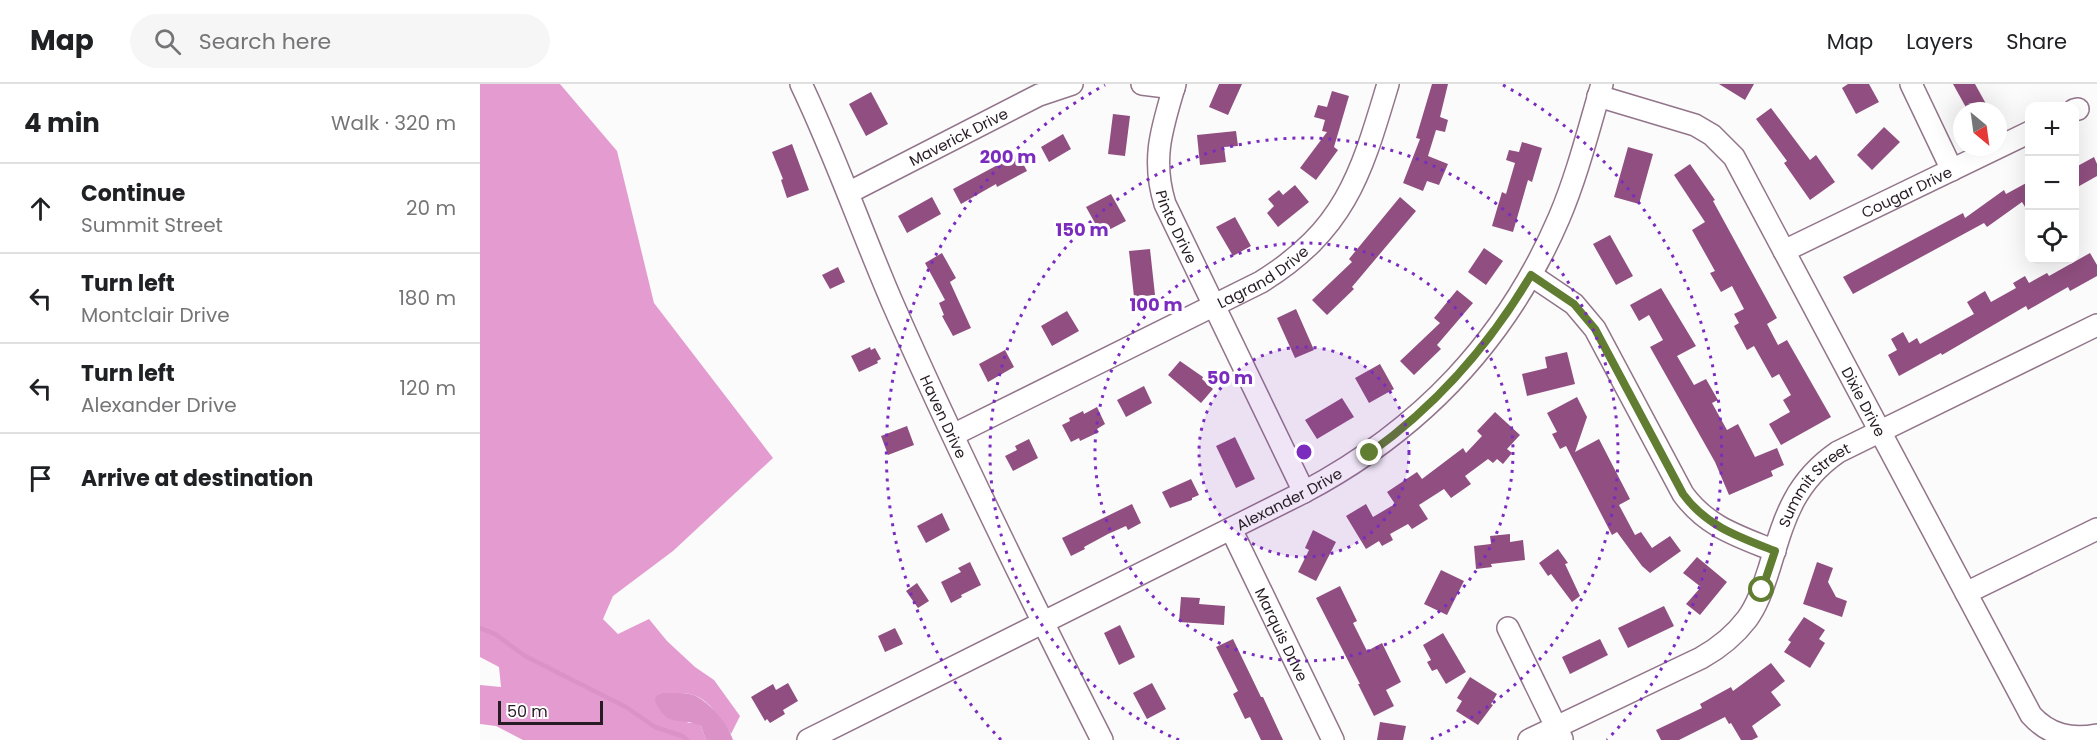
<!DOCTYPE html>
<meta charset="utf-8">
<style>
:root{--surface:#fff;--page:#f6f6f6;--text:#202124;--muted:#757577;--line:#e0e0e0}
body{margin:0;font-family:Poppins,sans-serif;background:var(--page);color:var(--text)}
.controls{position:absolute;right:18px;top:18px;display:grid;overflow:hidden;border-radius:12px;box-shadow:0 6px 24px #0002}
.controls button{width:54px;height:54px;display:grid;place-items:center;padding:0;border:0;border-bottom:2px solid var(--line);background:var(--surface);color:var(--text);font:30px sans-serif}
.compass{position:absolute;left:1473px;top:18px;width:54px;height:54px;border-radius:50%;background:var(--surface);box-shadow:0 6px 24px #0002;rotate:151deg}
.scale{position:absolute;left:18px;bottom:15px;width:105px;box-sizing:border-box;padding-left:6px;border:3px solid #271c24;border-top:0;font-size:16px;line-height:21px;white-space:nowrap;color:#271c24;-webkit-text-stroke:4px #fff;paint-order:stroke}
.stop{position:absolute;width:18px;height:18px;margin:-14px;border:4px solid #617d31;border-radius:50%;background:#fff}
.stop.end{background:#617d31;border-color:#fff;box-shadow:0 2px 6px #0008}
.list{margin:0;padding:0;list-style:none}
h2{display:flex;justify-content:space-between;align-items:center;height:78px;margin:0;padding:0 24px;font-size:26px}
h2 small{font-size:20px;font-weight:400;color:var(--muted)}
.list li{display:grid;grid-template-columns:39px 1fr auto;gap:18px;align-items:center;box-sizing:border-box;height:90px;padding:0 24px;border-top:2px solid var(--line)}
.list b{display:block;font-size:22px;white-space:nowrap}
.list p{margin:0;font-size:20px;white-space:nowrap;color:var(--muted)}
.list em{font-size:20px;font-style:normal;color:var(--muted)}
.icon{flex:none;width:33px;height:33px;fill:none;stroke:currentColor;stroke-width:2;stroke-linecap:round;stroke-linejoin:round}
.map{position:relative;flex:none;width:1617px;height:656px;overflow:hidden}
header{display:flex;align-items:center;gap:36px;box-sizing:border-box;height:84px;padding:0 30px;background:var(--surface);border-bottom:2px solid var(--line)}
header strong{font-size:28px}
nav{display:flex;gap:33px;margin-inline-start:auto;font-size:21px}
.search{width:420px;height:54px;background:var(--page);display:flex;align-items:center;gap:15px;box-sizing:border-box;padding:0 21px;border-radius:33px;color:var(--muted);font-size:22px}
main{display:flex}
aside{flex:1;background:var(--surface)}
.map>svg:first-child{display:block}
.forest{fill:#e39bd0}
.water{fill:#da92c7}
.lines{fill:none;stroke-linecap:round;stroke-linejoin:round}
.stream{stroke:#da92c7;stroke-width:4.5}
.building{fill:#904f80}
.minor-casing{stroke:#93758a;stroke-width:24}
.minor{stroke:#fff;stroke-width:21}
.route{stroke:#617d31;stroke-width:8}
.ring{fill:none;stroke:#7b2cbf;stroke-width:3;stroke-dasharray:3 6}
.labels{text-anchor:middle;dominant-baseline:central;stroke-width:6;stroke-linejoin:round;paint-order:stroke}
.street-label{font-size:15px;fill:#271c24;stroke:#fff}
.centre{fill:#7b2cbf;stroke:#fff;stroke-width:3}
.ring-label{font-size:18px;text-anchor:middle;font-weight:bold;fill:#7b2cbf;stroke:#fff;stroke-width:6;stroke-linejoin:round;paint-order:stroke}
</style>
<header>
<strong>Map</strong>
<div class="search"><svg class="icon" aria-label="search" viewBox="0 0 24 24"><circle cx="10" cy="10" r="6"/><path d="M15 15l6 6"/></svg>Search here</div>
<nav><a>Map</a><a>Layers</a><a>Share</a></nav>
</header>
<main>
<aside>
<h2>4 min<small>Walk · 320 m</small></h2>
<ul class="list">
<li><svg class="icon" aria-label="ahead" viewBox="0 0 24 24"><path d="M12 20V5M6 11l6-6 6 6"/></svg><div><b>Continue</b><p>Summit Street</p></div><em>20 m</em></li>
<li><svg class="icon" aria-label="left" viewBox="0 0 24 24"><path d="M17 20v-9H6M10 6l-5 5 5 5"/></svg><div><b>Turn left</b><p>Montclair Drive</p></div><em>180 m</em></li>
<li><svg class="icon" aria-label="left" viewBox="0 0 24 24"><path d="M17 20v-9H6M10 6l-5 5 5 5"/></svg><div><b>Turn left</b><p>Alexander Drive</p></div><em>120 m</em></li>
<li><svg class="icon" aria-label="arrive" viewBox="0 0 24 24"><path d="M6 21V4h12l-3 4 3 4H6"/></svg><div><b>Arrive at destination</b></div></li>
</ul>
</aside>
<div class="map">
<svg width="1617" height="656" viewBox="0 0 1617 656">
<rect width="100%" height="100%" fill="#fbfbfb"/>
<!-- forest -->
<path class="forest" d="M0 0H80L137 67 174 219 293 374 193 467 133 512 123 535 138 550 169 535 187 557 215 583 234 596 260 632 251 650C241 636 230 616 213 611 205 608 197 611 188 609L208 639H216L221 642 226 656H43L16 642 0 640V601L21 603 19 583 0 573Z"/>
<!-- water -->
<path class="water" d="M183 609C192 609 209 608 216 612 231 620 248 640 253 656H226L221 642C201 632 188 646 175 617L176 612Z"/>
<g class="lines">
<!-- stream -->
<path class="stream" d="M0 544 15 550 45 572 146 623 175 643 202 652 207 656"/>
</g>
<!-- building -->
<path class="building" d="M739 0H762L748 31 729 23Z
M952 0H968L960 33 968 36 965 48 956 46 948 72 968 80 959 101 947 97 943 107 923 99 940 55 936 54Z
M1239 0H1274L1265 16Z
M1368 0H1389L1399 18 1376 30 1362 4Z
M1473 0H1495L1510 27H1488Z
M852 7 869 12 854 63 858 66 836 96 820 84 847 48 842 47 845 36 834 33 838 21 847 23Z
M391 8 408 40 386 52 369 20Z
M1291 24 1330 76 1336 71 1355 98 1330 116 1304 79 1307 77 1276 35Z
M633 30 650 32 645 72 628 70Z
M1404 43 1420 58 1392 86 1377 71Z
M756 47 758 62 744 63 746 78 720 81 717 51Z
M583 50 591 65 569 78 561 63Z
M1042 58 1062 64 1052 98 1048 96 1033 148 1012 142 1022 108 1026 110 1035 79 1026 76 1029 66 1039 68Z
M312 60 329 106 307 114 301 96 303 95 292 68Z
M1148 63 1173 70 1159 120 1134 113Z
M538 70 547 87 517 103 516 100 481 120 473 105Z
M1614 73 1617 80V92L1594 105V84Z
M1210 80 1235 116 1233 117 1297 234 1287 240 1298 261 1307 256 1351 333 1301 361 1289 340 1310 328 1303 316 1311 311 1299 290 1292 294 1274 262 1267 266 1254 242 1259 239 1254 230 1264 225 1252 202 1241 208 1230 189 1235 187 1212 146 1225 138 1194 91Z
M1550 97V131L1542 118 1507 143 1504 139 1373 210 1363 193 1483 129 1485 134 1524 106 1526 110Z
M815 101 829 118 798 143 787 129 794 122 788 115 799 106 803 111Z
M631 110 646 137 621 150 606 123Z
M452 113 461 130 427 149 418 132Z
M920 113 936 127 872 203 874 205 847 231 832 216 872 178 869 175Z
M755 133 771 162 753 172 736 143Z
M1130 151 1153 192 1136 201 1113 160Z
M1004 164 1023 177 1006 201 988 188Z
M670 165 675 211 654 213 649 167Z
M462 169 476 194 470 198 491 244 473 252 462 232 464 231 459 219 465 216 445 179Z
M1610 169 1617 181V192L1590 207 1588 203 1548 226 1546 222 1462 271 1461 269 1419 292 1408 271 1417 266 1411 255 1423 248 1429 259 1437 254 1440 260 1494 230 1487 218 1505 207 1511 218 1536 204 1533 199 1545 192 1549 199 1567 189 1569 192Z
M358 183 365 198 350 205 342 191Z
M1181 204 1216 262 1197 272 1214 301 1226 295 1238 316 1232 319 1247 346 1258 340 1275 373 1297 364 1304 381 1291 387 1293 392 1249 411 1235 378 1170 263 1183 256 1169 231 1159 237 1150 221Z
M977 206 993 219 957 261 961 265 934 291 920 277 960 239 954 234Z
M816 225 834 266 815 274 797 234Z
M587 227 599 247 572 262 561 242Z
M390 263 391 266 395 264 401 275 397 277 398 279 379 288 371 272Z
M525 266 534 283 508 298 499 280Z
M1087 268 1095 300 1047 312 1042 290 1067 284 1065 273Z
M700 277 723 293 722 295 733 305 721 319 688 291Z
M900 280 914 305 889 319 875 294Z
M664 302 672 319 646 333 637 316Z
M1097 313 1107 333 1095 368 1119 355 1150 415 1139 421 1155 451 1161 448 1172 464 1190 452 1201 467 1170 489 1162 482 1137 448 1132 451 1086 362 1080 365 1072 350 1077 348 1067 329Z
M862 314 874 333 837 355 825 336Z
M617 323 625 340 617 345 619 348 600 357 599 354 591 358 582 341 590 337 589 334 603 327 604 330Z
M1015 328 1040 351 1027 365 1032 369 1023 380 1017 375 1013 379 1008 375 985 392 991 400 971 414 964 405 939 421 948 435 932 445 928 440 910 450 913 456 902 462 899 457 886 465 866 432 886 420 893 433 915 420 907 408 937 388 942 395 983 364 986 369 1002 352 997 347Z
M427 342 434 361 408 371 401 352Z
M755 353 775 395 756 404 736 362Z
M549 355 558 374 533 387 525 372 537 366 535 362Z
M711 395 719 411 712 414V416L690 424 682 408Z
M652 420 661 439 648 446 646 442 628 450 604 463 605 465 591 472 582 454Z
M462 429 470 446 446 459 437 442Z
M833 446 856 458 836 497 818 488 829 466 825 464Z
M1030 450V458L1043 456 1045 476 1011 480 1012 483 996 485 994 462 1011 460 1010 452Z
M1078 465 1088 479 1085 480 1100 512 1092 518 1071 490 1068 492 1059 479Z
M1217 473 1247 498 1220 531 1206 520 1221 503 1203 489Z
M490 478 501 501 481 511 482 513 471 519 461 498 481 488 478 484Z
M1337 478 1353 484 1348 498 1356 513 1367 517 1362 533 1323 520Z
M961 486 984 497 967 531 944 520Z
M437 499 449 517 438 524 426 507Z
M860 502 877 537 873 539 887 567 902 559 921 598 906 606 914 622 894 632 878 600H880L836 514Z
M701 513 720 514 719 520 745 522 744 541 699 538Z
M1184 522 1194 542 1148 564 1138 544Z
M1324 533 1345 546 1339 555 1345 559 1330 584 1304 568 1311 558 1308 556Z
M640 541 655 573 639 581 624 549Z
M415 544 423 560 405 568 398 552Z
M963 549 986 588 966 600 957 585 952 587 947 578 951 576 943 561Z
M753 555 781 613H783L803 656H781L770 633 765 635 753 610 758 607 736 563Z
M1120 555 1128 571 1090 590 1082 573Z
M1291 579 1305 597 1291 608 1301 621 1272 642 1278 653 1272 656H1261L1251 639 1249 640 1245 633 1199 656H1181L1176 646 1222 624 1220 620 1251 603 1253 607Z
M990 593 1017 610 1011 620 1013 621 998 641 976 627 982 617 977 614Z
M308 599 318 617 303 626 305 630 290 639 287 635 285 637 271 613 293 600 296 606Z
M672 599 686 625 667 635 653 609Z
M900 638 926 642 923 656H897Z"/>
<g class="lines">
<defs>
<g id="minor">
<path id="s1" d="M321 0C355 71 381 146 412 218 477 366 549 512 622 656"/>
<path d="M662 0 694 4"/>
<path id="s2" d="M695 0C682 44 671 75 685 120L824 408"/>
<path d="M1431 0 1472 86"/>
<path id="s3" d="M1118 12 1215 41 1232 51 1254 73 1551 631C1569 651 1591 656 1617 651"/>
<path d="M1594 26 1598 25"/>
<path id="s4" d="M368 109 559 11 592 0"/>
<path id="s5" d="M1304 167 1550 48"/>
<path d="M1051 191 1094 220 1115 245 1203 410C1227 443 1258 452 1295 467"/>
<path id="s6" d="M473 351 781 198C866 145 881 90 908 0"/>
<path id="s7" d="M751 445 853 656"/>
<path d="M1486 509 1617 445"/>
<path d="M1028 544 1082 655"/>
<path id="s8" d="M328 656 824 408C941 346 1026 257 1079 134 1097 92 1109 44 1122 0"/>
<path id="s9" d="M1049 656 1221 574C1239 564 1254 552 1267 535 1278 520 1283 503 1289 485 1304 436 1313 399 1358 368L1617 241"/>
</g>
</defs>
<!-- minor casing -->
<use href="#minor" class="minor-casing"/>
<!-- minor -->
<use href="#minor" class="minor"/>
</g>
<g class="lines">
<!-- route -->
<path class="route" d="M890 369C957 321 1009 262 1051 191L1094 220 1115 245 1203 410C1226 442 1259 453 1295 467L1282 506"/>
</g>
<!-- distance rings -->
<circle cx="824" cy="368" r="105" fill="#7b2cbf" fill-opacity=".12"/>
<g class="ring">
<circle cx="824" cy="368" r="105"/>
<circle cx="824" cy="368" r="209"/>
<path d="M699 656A314 314 0 1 1 949 656"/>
<path d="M521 656A418 418 0 0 1 625 1M1023 1A418 418 0 0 1 1127 656"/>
</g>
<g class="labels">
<!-- street labels -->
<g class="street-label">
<text stroke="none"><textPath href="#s4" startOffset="124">Maverick Drive</textPath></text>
<text stroke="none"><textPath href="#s5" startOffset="136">Cougar Drive</textPath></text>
<text stroke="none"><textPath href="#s2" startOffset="148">Pinto Drive</textPath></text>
<text stroke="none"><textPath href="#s6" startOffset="348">Lagrand Drive</textPath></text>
<text stroke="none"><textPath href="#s3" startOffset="429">Dixie Drive</textPath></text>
<text stroke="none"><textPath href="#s1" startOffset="362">Haven Drive</textPath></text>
<text stroke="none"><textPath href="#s9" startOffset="404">Summit Street</textPath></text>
<text stroke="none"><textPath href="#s8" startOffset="538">Alexander Drive</textPath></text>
<text stroke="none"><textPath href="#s7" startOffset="117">Marquis Drive</textPath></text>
</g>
</g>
<circle cx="824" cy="368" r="9" class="centre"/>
<g class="ring-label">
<text x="528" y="79">200 m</text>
<text x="602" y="152">150 m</text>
<text x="676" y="227">100 m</text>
<text x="750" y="300">50 m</text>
</g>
</svg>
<div class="controls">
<button>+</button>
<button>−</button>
<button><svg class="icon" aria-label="locate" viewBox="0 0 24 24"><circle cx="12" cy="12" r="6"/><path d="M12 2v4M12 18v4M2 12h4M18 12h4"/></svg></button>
</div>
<svg class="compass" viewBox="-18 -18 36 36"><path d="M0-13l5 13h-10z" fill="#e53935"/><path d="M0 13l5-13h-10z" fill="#757577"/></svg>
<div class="scale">50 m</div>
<div class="stop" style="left:1282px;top:506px"></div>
<div class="stop end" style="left:890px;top:369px"></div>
</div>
</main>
